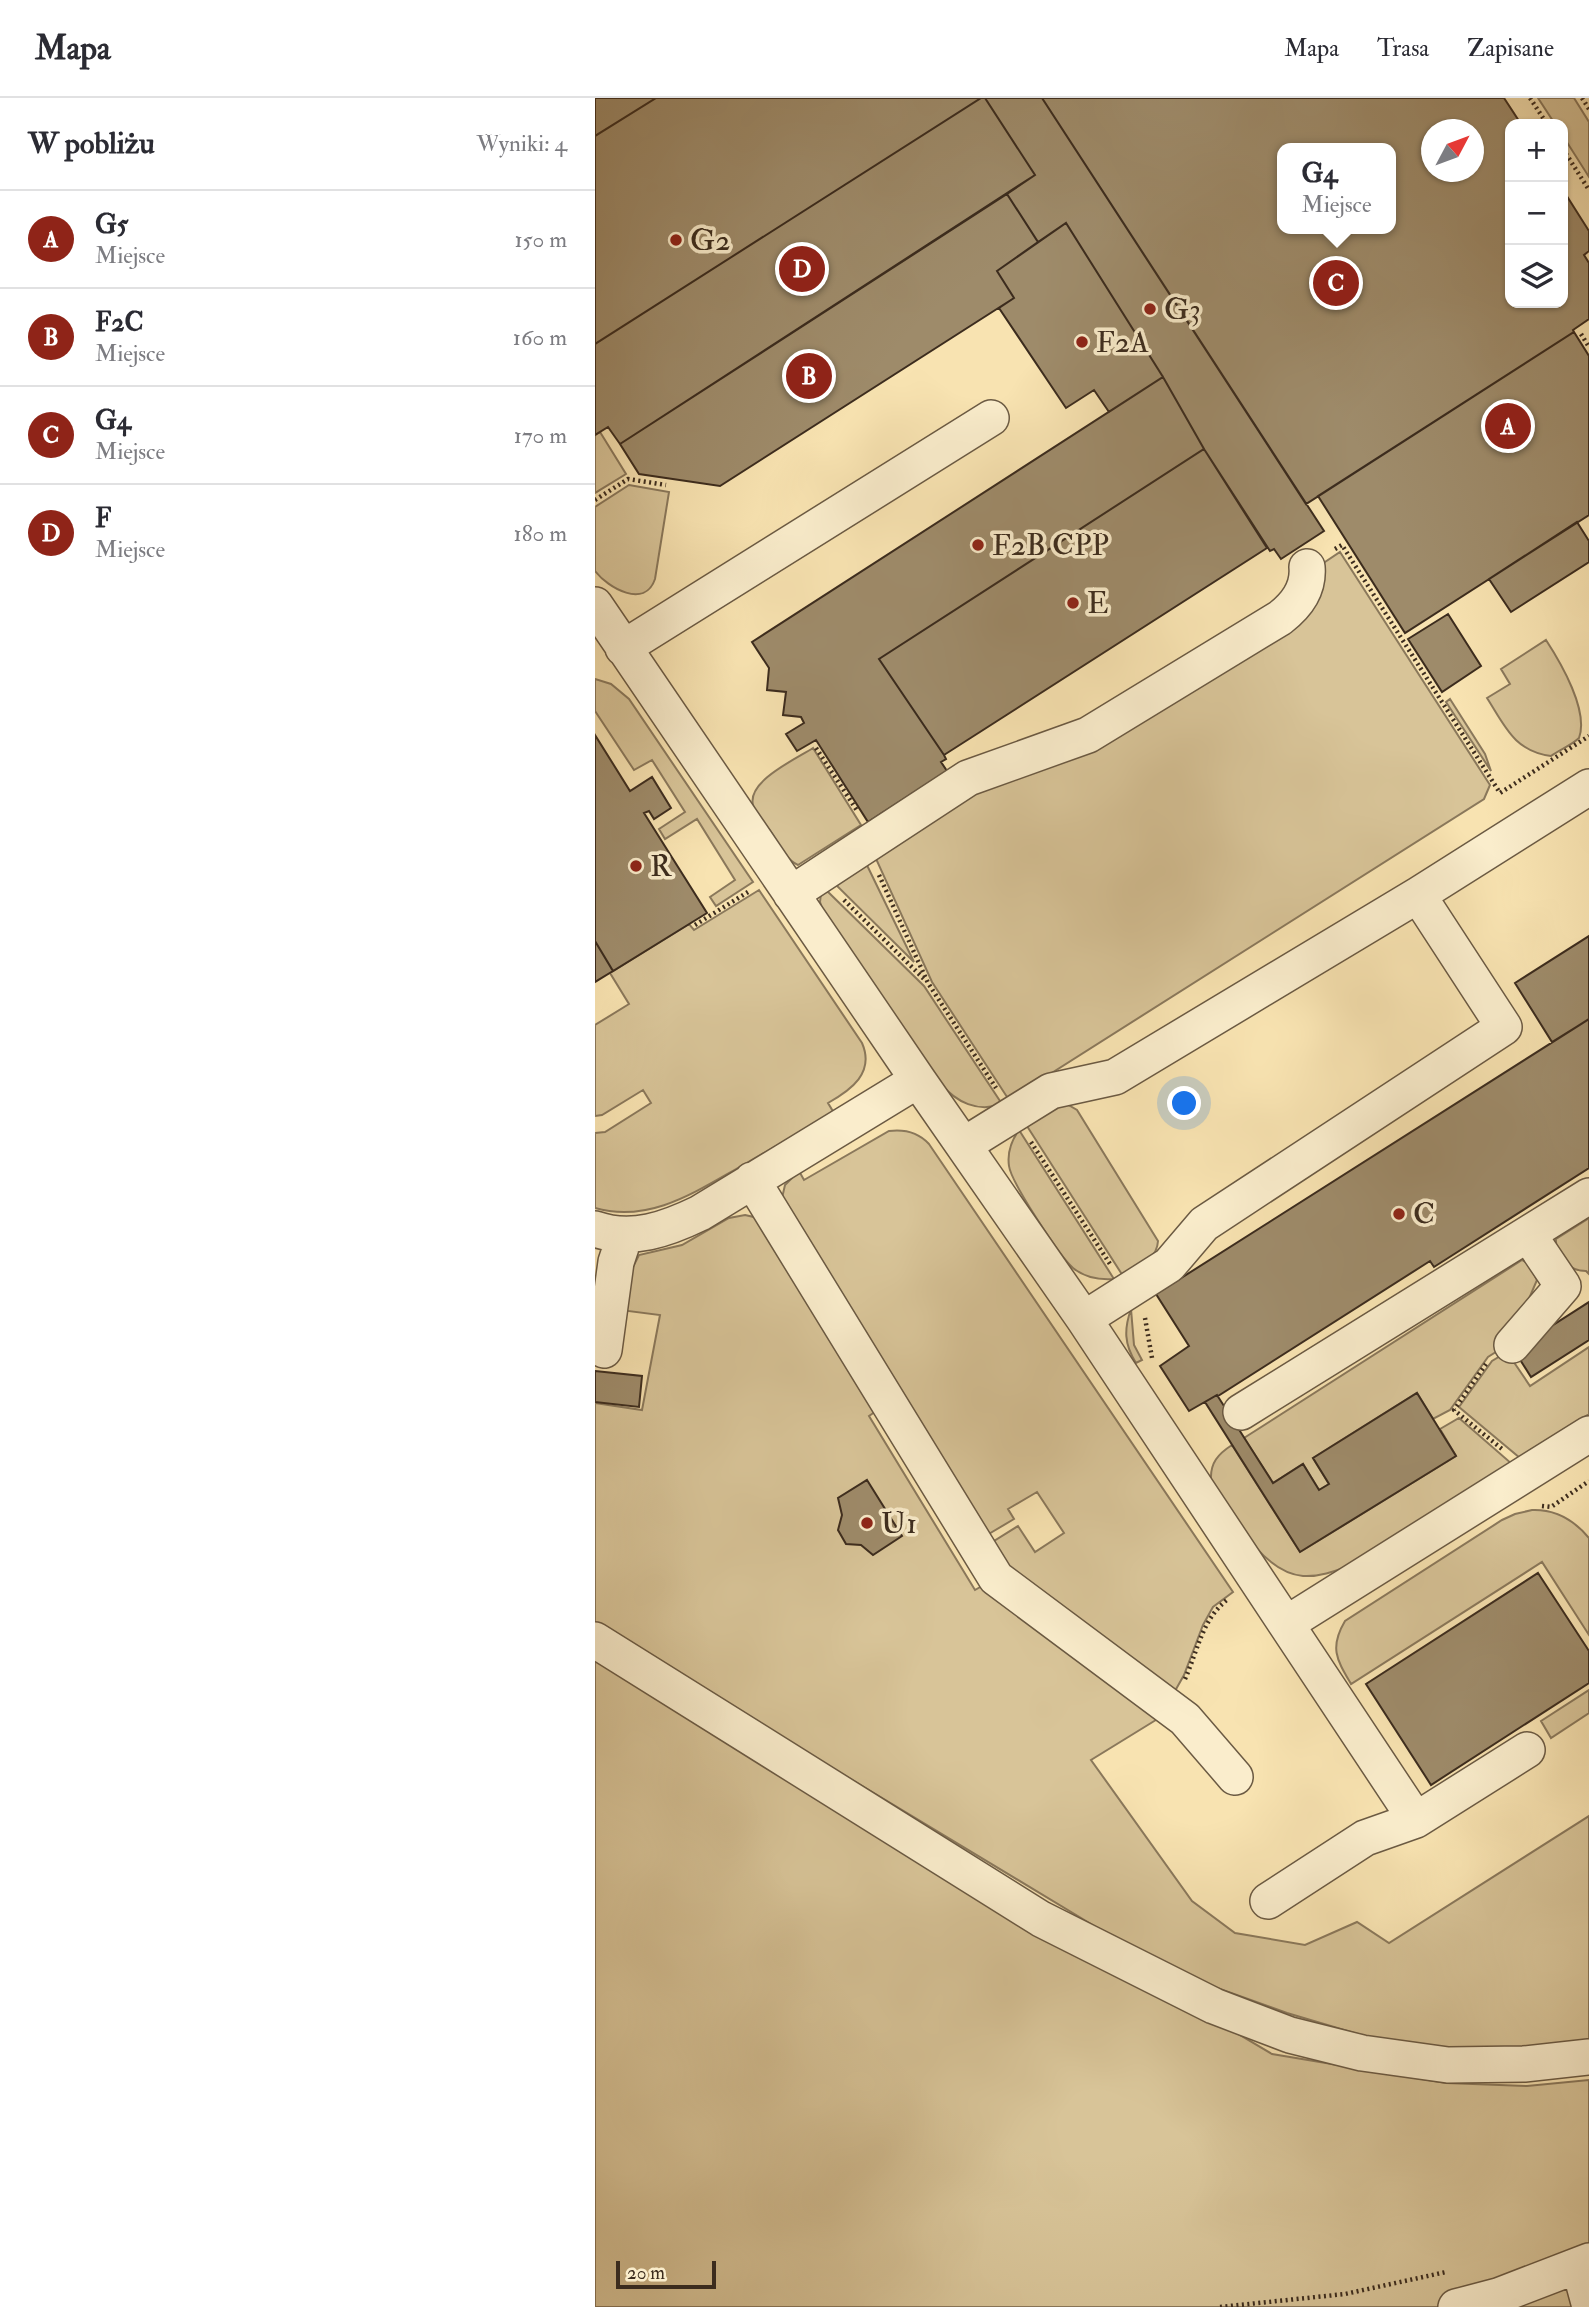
<!DOCTYPE html>
<html lang="pl">
<meta charset="utf-8">
<style>
:root{--surface:#fff;--page:#f7f7f7;--text:#2b2b33;--muted:#7c7c81;--line:#e1e1e2;--accent:#8f2418}
body{margin:0;font-family:"IM FELL Double Pica",serif;background:var(--page);color:var(--text)}
.controls{position:absolute;right:21px;top:21px;display:grid;overflow:hidden;border-radius:14px;box-shadow:0 2px 5px #0004}
.controls button{width:63px;height:63px;display:grid;place-items:center;padding:0;border:0;border-bottom:2px solid var(--line);background:var(--surface);color:var(--text);font:35px sans-serif}
.compass{position:absolute;left:826px;top:21px;width:63px;height:63px;border-radius:50%;background:var(--surface);box-shadow:0 2px 5px #0004;rotate:49deg}
.scale{position:absolute;left:21px;bottom:18px;width:100px;box-sizing:border-box;padding-left:7px;border:4px solid #3c2c1e;border-top:0;font-size:19px;line-height:24px;white-space:nowrap;color:#3c2c1e;-webkit-text-stroke:5px #faedcc;paint-order:stroke}
.you{position:absolute;left:590px;top:1006px;width:24px;height:24px;margin:-18px;border:5px solid #fff;border-radius:50%;background:#1a73e8;box-shadow:0 0 0 10px #1a73e833}
.badge{display:grid;place-items:center;width:46px;height:46px;border-radius:50%;background:var(--accent);color:#fff;font-size:23px;font-weight:700}
.pin{position:absolute;translate:-50% -50%;border:4px solid #fff;box-shadow:0 2px 7px #0006}
.popup{position:absolute;left:682px;top:45px;width:119px;height:91px;box-sizing:border-box;display:grid;place-content:center;border-radius:14px;background:var(--surface);filter:drop-shadow(0 2px 5px #0005);font-size:23px;white-space:nowrap;color:var(--muted)}
.popup b{font-size:26px;color:var(--text)}
.popup::after{content:'';position:absolute;left:50%;top:100%;margin-left:-14px;border:14px solid transparent;border-top-color:var(--surface)}
.list{margin:0;padding:0;list-style:none}
h2{display:flex;justify-content:space-between;align-items:center;height:91px;margin:0;padding:0 28px;font-size:30px}
h2 small{font-size:23px;font-weight:400;color:var(--muted)}
.list li{display:grid;grid-template-columns:46px 1fr auto;gap:21px;align-items:center;box-sizing:border-box;height:98px;padding:0 28px;border-top:2px solid var(--line)}
.list b{display:block;font-size:26px;white-space:nowrap}
.list p{margin:0;font-size:23px;white-space:nowrap;color:var(--muted)}
.list em{font-size:23px;font-style:normal;color:var(--muted)}
.icon{flex:none;width:38px;height:38px;fill:none;stroke:currentColor;stroke-width:2;stroke-linecap:round;stroke-linejoin:round}
.map{position:relative;flex:none;width:994px;height:2209px;overflow:hidden}
header{display:flex;align-items:center;gap:42px;box-sizing:border-box;height:98px;padding:0 35px;background:var(--surface);border-bottom:2px solid var(--line)}
header strong{font-size:33px}
nav{display:flex;gap:38px;margin-inline-start:auto;font-size:24px}
main{display:flex}
aside{flex:1;background:var(--surface)}
.map>svg:first-child{display:block}
.green{fill:#d8c498;stroke:#8a785b;stroke-width:2}
.building{fill:#9e8b6a;stroke:#3c2c1e;stroke-width:2;fill-rule:evenodd}
.lines{fill:none;stroke-linecap:round;stroke-linejoin:round}
.minor-casing{stroke:#6b5a43;stroke-width:38}
.path{stroke:#3c2c1e;stroke-width:4.5;stroke-dasharray:2 3.5;stroke-linecap:butt}
.minor{stroke:#faedcc;stroke-width:35}
.poi-dot{fill:#8f2418;stroke:#faedcc;stroke-width:2.5}
.labels{text-anchor:middle;dominant-baseline:central;stroke-width:7;stroke-linejoin:round;paint-order:stroke}
.poi-label{font-size:30px;fill:#3c2c1e;stroke:#faedcc;text-anchor:start}
</style>
<header>
<strong>Mapa</strong>
<nav><a>Mapa</a><a>Trasa</a><a>Zapisane</a></nav>
</header>
<main>
<aside>
<h2>W pobliżu<small>Wyniki: 4</small></h2>
<ul class="list">
<li><span class="badge">A</span><div><b>G5</b><p>Miejsce</p></div><em>150 m</em></li>
<li><span class="badge">B</span><div><b>F2C</b><p>Miejsce</p></div><em>160 m</em></li>
<li><span class="badge">C</span><div><b>G4</b><p>Miejsce</p></div><em>170 m</em></li>
<li><span class="badge">D</span><div><b>F</b><p>Miejsce</p></div><em>180 m</em></li>
</ul>
</aside>
<div class="map">
<svg width="994" height="2209" viewBox="0 0 994 2209">
<rect width="100%" height="100%" fill="#f8e3b1"/>
<filter id="stains"><feTurbulence type="fractalNoise" baseFrequency=".00286" numOctaves="4"/><feColorMatrix values="0 0 0 0 .2 0 0 0 0 .09 0 0 0 0 .02 0 0 0 .5 -.17"/></filter>
<radialGradient id="worn" r=".72"><stop offset=".6" stop-color="#630" stop-opacity="0"/><stop offset="1" stop-color="#630" stop-opacity=".3"/></radialGradient>
<!-- green -->
<path class="green" d="M943 0H979L994 24V79L968 38V26H960Z
M5 334 31 376 0 395V337Z
M34 387 74 394 60 481C50 511 13 490 0 473V409Z
M745 454 895 687 889 701 414 1002 337 884 277 752 379 687 496 645 724 468Z
M951 542C966 565 994 613 984 640 977 647 964 652 956 658 919 653 910 628 892 600L915 586 906 571Z
M0 581 16 586 34 601 158 784 121 808 115 799 140 782 102 721 70 741 64 731 90 714 57 662 39 672 0 613Z
M855 601 890 656 896 673 851 604Z
M218 650 266 727 203 767C191 762 183 745 176 734 170 726 160 716 158 707 152 683 201 661 218 650Z
M268 759 319 864 235 781Z
M227 788 329 888 407 1006C383 1015 361 1004 346 986L227 810 225 804Z
M164 792 267 945C280 975 256 992 233 1005L239 1015C209 1032 179 1049 150 1066 103 1092 56 1126 0 1110V1035L10 1034 56 1005 48 992 7 1017 0 1018V927L34 906 15 875 94 826 99 832Z
M470 1005 482 1012 563 1143C562 1162 543 1169 528 1178L430 1025Z
M424 1032 519 1181C505 1182 489 1179 478 1170 465 1159 416 1084 414 1068 412 1054 416 1043 424 1032Z
M294 1033C310 1031 323 1034 334 1046L638 1494 618 1509 608 1527 589 1577 576 1600 409 1476 391 1448 423 1428 440 1454 469 1435 442 1394 413 1411 419 1421 387 1440 187 1100 190 1087 204 1073 209 1082Z
M150 1117 163 1120 284 1311 274 1318 380 1492 394 1484 569 1617 496 1662 597 1803 640 1835 710 1847 762 1824 794 1845 994 1718V1943L925 1954 855 1953 783 1942 692 1915 611 1886 501 1829 0 1527V1305L47 1312 65 1217 25 1212 27 1191 44 1157 87 1147 134 1120Z
M994 1120V1176L991 1173C974 1173 960 1159 961 1141Z
M927 1162 934 1166 942 1182 915 1245 893 1259 855 1312 838 1321 822 1295 718 1360 734 1386 724 1392 708 1366 678 1385 649 1340Z
M536 1211 539 1247 547 1262 541 1265C529 1246 529 1231 536 1211Z
M994 1249V1316L925 1360 864 1309 897 1263 912 1254 935 1288Z
M864 1320 917 1366 756 1467C740 1473 725 1479 708 1478 665 1474 637 1415 616 1382 615 1365 623 1356 637 1347L705 1454 861 1358 845 1331Z
M937 1412C961 1411 979 1422 994 1440V1537L947 1464 756 1586C742 1562 734 1550 750 1523L907 1422 920 1416Z
M0 1555 677 1956 851 1985 932 1988 994 1982V2209H0Z
M994 1592V1615L956 1640 946 1623Z"/>
<!-- building -->
<path class="building" d="M0 0H61L0 38Z
M61 0H386L0 246V38Z
M386 0H390L440 77 25 346 13 329 0 337V246Z
M390 0H447L729 433 686 461 679 451 675 453 609 351 568 279 471 125 443 144 412 96 440 77Z
M447 0H909L926 26H915V205H968V92L994 133V153L989 157 994 165V221L978 232 979 234 711 406ZM836 32H878V74H836ZM687 50H795V131H687Z
M412 96 443 144 402 173 419 200 125 388 44 376 25 346Z
M471 125 568 279 514 314 499 292 471 310 404 210 419 200 402 173Z
M979 234 994 258V417L810 535 723 398Z
M568 279 609 351 284 561 349 657 351 661 346 664 352 673 273 724 221 642 202 653 191 636 209 625 206 619 188 617 191 594 172 592 174 570 157 544Z
M609 351 672 450 349 657 284 561Z
M982 424 994 443V464L916 514 894 481Z
M853 516 886 568 847 594 813 541Z
M0 637 35 693 57 679 76 710 59 721 54 713 49 715 112 815 18 873 0 843Z
M994 838V921L957 944 920 885Z
M0 843 18 873 0 884Z
M994 921V1070L839 1169 835 1163 623 1298 622 1297 594 1313 565 1268 594 1248 561 1196Z
M994 1204V1242L936 1279 919 1252Z
M0 1273 47 1278 44 1309 0 1304Z
M822 1295 861 1358 705 1454 610 1304 622 1297 678 1385 708 1366 724 1392 734 1386 718 1360Z
M272 1382 307 1438 278 1457 266 1447 251 1446 243 1432 247 1417 243 1400Z
M943 1475 994 1553V1585L836 1687 771 1586Z"/>
<g class="lines">
<defs>
<path id="minor" d="M0 507 323 982 489 1221 691 1526 994 1336
M28 550 396 320
M196 796 373 680 493 637 685 520C702 507 714 491 712 469
M823 797 994 689
M369 1047 456 993 520 979 823 797 909 929 609 1126 574 1167 489 1221
M157 1082 401 1480 590 1621 640 1679
M0 1131C37 1144 72 1131 105 1115L323 982
M917 1247 968 1188 933 1136
M9 1252 21 1164 30 1137
M646 1314 994 1098
M691 1526 821 1722
M0 1542 446 1821 619 1908 695 1937 767 1955 853 1967 929 1966 994 1959
M673 1803 770 1740 821 1722 932 1652
M984 2168 994 2205
M861 2209 903 2198 994 2163"/>
</defs>
<!-- minor casing -->
<use href="#minor" class="minor-casing"/>
<!-- path -->
<path class="path" d="M935 0 952 26
M987 0 994 11
M968 51 994 92
M986 236 994 249
M0 402 33 381 71 387
M740 451 747 447 905 695 994 638
M221 650 263 714
M284 777 333 885 401 990
M249 802 330 882
M100 827 153 794
M436 1044 515 1166
M550 1220 557 1260
M891 1266 859 1312 907 1351
M947 1408 956 1409 994 1383
M590 1581C603 1552 607 1521 633 1501
M625 2209 750 2196 851 2174"/>
<!-- minor -->
<use href="#minor" class="minor"/>
</g>
<!-- markers -->
<g class="poi-dot">
<circle cx="81" cy="142" r="7"/>
<circle cx="555" cy="211" r="7"/>
<circle cx="487" cy="244" r="7"/>
<circle cx="383" cy="447" r="7"/>
<circle cx="478" cy="505" r="7"/>
<circle cx="41" cy="768" r="7"/>
<circle cx="804" cy="1116" r="7"/>
<circle cx="272" cy="1425" r="7"/>
</g>
<g class="labels">
<!-- poi labels -->
<g class="poi-label">
<text x="95" y="142">G2</text>
<text x="569" y="211">G3</text>
<text x="501" y="244">F2A</text>
<text x="397" y="447">F2B CPP</text>
<text x="492" y="505">E</text>
<text x="55" y="768">R</text>
<text x="818" y="1116">C</text>
<text x="286" y="1425">U1</text>
</g>
</g>
<rect width="100%" height="100%" filter="url(#stains)"/>
<rect width="100%" height="100%" fill="url(#worn)"/>
</svg>
<div class="controls">
<button>+</button>
<button>−</button>
<button><svg class="icon" aria-label="layers" viewBox="0 0 24 24"><path d="M12 4l9 5-9 5-9-5zM3 14l9 5 9-5"/></svg></button>
</div>
<svg class="compass" viewBox="-18 -18 36 36"><path d="M0-13l5 13h-10z" fill="#e53935"/><path d="M0 13l5-13h-10z" fill="#7c7c81"/></svg>
<div class="scale">20 m</div>
<div class="you"></div>
<div class="pin badge" style="left:913px;top:328px">A</div>
<div class="pin badge" style="left:214px;top:278px">B</div>
<div class="pin badge" style="left:741px;top:185px">C</div>
<div class="popup"><b>G4</b>Miejsce</div>
<div class="pin badge" style="left:207px;top:171px">D</div>
</div>
</main>
